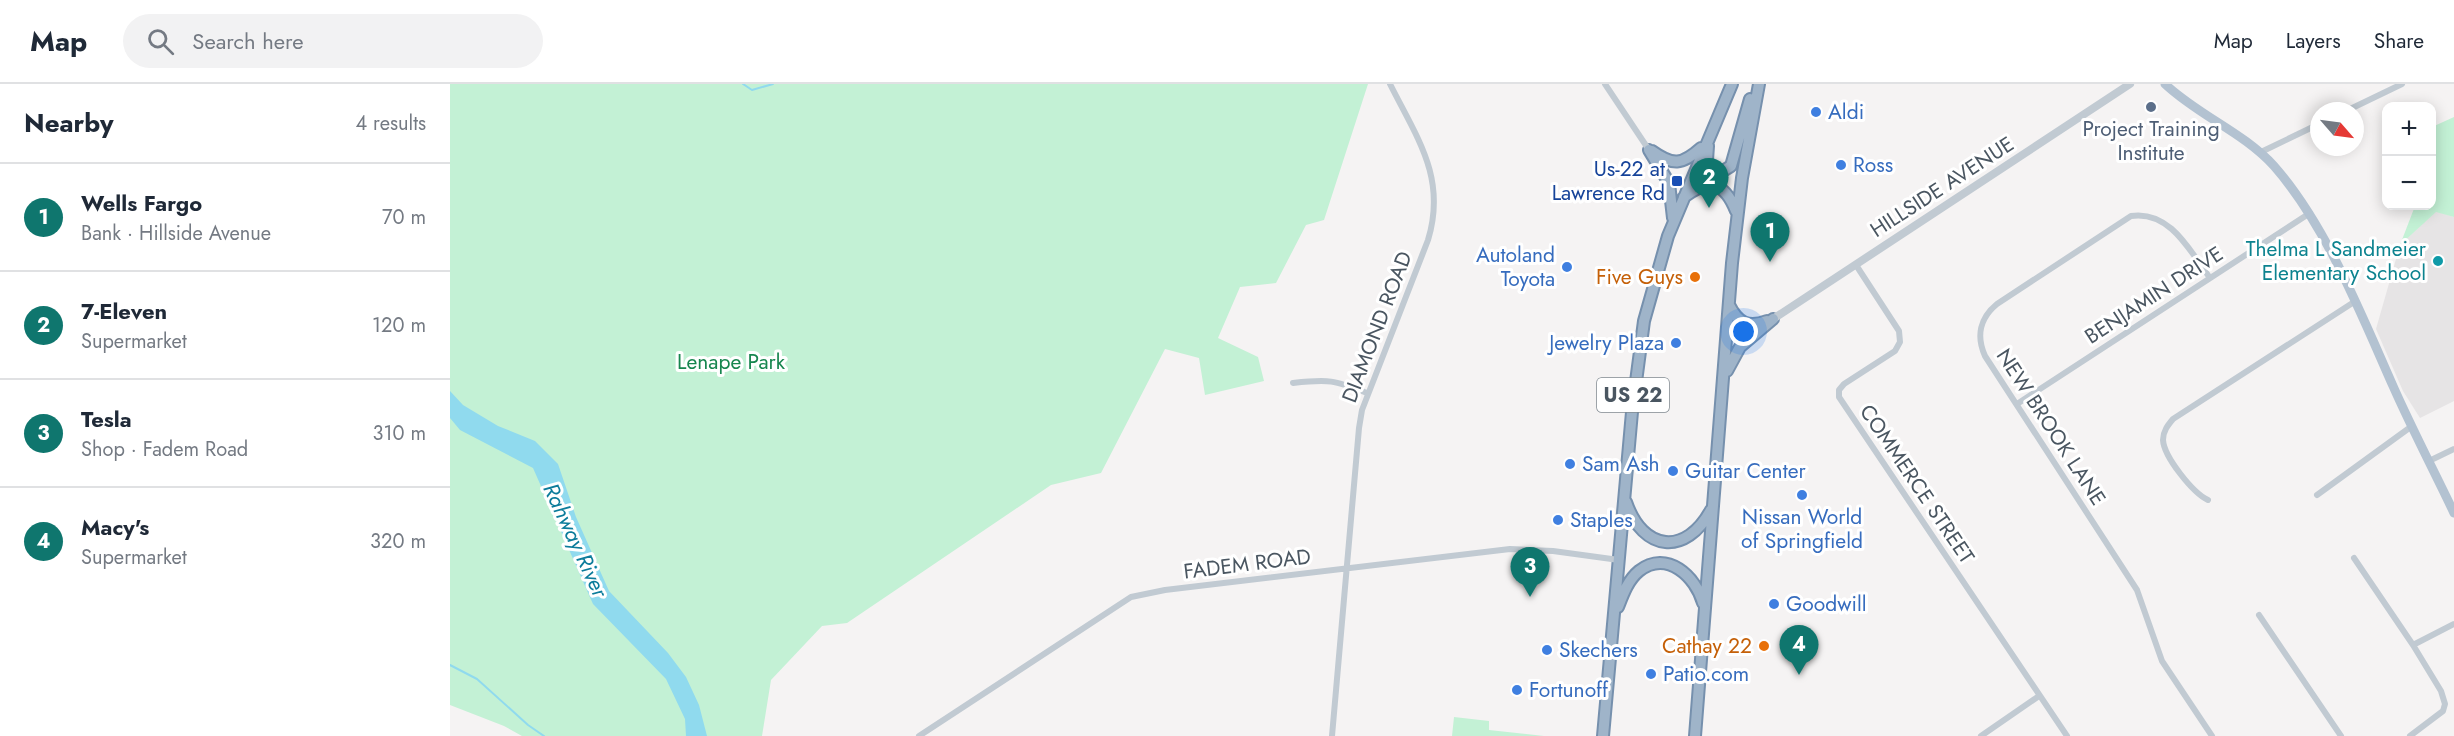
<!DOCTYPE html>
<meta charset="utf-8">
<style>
:root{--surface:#fff;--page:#f2f2f3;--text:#1f2937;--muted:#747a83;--line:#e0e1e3;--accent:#0f766e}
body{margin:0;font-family:Jost,sans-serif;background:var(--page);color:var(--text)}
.controls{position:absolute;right:18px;top:18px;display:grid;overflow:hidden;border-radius:12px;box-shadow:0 3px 15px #0003}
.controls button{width:54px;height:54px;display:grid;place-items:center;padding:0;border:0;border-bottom:2px solid var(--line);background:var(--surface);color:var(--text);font:30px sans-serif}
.compass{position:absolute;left:1860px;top:18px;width:54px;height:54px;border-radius:50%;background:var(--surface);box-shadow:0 3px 15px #0003;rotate:118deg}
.you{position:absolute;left:1294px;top:248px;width:21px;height:21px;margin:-15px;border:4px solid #fff;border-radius:50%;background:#1a73e8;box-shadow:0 0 0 9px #1a73e833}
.badge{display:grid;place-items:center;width:39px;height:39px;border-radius:50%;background:var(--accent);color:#fff;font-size:20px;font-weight:700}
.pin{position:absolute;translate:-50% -50px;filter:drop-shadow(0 2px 3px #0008)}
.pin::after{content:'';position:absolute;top:32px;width:21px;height:18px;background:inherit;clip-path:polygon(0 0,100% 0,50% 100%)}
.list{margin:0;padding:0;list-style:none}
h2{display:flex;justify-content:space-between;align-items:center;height:78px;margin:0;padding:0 24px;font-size:26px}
h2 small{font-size:20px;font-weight:400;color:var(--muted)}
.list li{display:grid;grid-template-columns:39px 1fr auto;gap:18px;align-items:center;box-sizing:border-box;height:108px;padding:0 24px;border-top:2px solid var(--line)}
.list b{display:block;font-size:22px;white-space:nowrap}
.list p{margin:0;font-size:20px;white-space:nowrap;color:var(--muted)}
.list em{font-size:20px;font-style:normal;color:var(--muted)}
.icon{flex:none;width:33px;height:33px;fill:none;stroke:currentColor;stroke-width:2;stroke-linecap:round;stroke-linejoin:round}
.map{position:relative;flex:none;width:2004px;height:652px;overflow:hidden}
header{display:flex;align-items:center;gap:36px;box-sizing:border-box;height:84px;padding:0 30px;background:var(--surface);border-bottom:2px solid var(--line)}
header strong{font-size:28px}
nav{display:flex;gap:33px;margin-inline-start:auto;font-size:21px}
.search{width:420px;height:54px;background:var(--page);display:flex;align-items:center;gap:15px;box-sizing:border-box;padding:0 21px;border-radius:33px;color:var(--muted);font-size:22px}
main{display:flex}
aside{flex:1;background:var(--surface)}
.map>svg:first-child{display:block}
.education{fill:#e6e4e5}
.green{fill:#c3f1d5}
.water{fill:#90daee}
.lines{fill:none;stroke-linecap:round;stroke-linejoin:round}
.stream{stroke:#90daee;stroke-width:2}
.trunk-casing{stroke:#7690ad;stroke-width:14}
.minor{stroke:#c1cad2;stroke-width:6}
.tertiary{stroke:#c1cad2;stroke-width:8}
.primary{stroke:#b3c2d1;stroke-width:9}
.trunk{stroke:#9fb4c9;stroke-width:10}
.service-dot{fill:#5c6f8a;stroke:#fff;stroke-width:2}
.shop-dot{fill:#3f7fe0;stroke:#fff;stroke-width:2}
.transit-dot{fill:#1a4fb4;stroke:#fff;stroke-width:2}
.culture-dot{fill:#0f9aa8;stroke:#fff;stroke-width:2}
.food-dot{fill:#e8710a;stroke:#fff;stroke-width:2}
.labels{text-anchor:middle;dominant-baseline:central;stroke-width:6;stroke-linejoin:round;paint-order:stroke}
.shield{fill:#fff;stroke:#808990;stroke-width:1.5}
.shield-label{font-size:20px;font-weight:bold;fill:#4a5661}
.shop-label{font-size:21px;fill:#366cbe;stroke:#fff;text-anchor:start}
.service-label{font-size:21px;fill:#4e5e75;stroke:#fff}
.transit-label{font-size:21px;fill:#164399;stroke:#fff;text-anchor:end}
.street-label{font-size:21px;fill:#4a5661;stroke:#fff}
.culture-label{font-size:21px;fill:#0d838f;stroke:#fff;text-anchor:end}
.food-label{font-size:21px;fill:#c56008;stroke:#fff;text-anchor:end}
.park-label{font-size:21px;fill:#17864f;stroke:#fff}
.water-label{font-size:22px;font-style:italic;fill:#0c7c9b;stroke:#fff}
</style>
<header>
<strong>Map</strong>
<div class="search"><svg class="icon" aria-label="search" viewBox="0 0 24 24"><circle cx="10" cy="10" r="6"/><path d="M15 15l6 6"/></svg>Search here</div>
<nav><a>Map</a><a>Layers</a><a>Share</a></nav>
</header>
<main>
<aside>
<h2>Nearby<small>4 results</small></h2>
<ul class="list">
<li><span class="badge">1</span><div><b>Wells Fargo</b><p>Bank · Hillside Avenue</p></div><em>70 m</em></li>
<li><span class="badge">2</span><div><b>7-Eleven</b><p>Supermarket</p></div><em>120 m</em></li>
<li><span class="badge">3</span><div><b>Tesla</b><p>Shop · Fadem Road</p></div><em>310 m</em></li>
<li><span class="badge">4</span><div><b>Macy's</b><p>Supermarket</p></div><em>320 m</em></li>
</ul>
</aside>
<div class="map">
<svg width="2004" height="652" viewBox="0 0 2004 652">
<rect width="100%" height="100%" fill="#f5f3f3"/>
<!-- education -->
<path class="education" d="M1986 127 2004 133V317L1970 334 1953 307 1926 245 1950 161Z"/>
<!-- green -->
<path class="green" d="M0 0H918L874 136 856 141 826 199 790 203 768 254 808 273 814 297 755 311 749 274 715 265 651 389 601 401 397 539 372 542 321 596 312 652H72L54 642 0 621Z
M2004 33V133L1986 128 1950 161 1965 122H1982V43Z
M1004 633 1039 637V646L1094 652H982H1002Z"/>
<!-- water -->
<path class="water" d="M0 307 13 321 48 342 85 357 108 380 126 433 159 507 218 569 236 593 249 621 257 652H236L235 635 216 595 143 520 83 384 10 346 0 334Z"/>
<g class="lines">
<!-- stream -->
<path class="stream" d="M293 0 302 6 323 0
M0 581 27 595 78 641 94 652"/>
<defs>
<path id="trunk" d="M1258 62 1257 76 1261 84 1273 87 1281 82 1300 15
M1199 66 1219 99 1223 134
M1202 67C1223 82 1232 81 1251 64
M1234 113C1258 95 1274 97 1286 127
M1279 221C1288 239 1298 244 1317 237
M1277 287 1290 263 1323 235
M1176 418C1193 468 1236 472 1261 426
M1168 523C1173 510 1178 496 1189 487 1217 465 1246 493 1253 519
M1153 652 1182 328 1194 237 1218 152 1282 0
M1245 652 1282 179 1292 94 1309 0"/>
</defs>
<!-- trunk casing -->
<use href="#trunk" class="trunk-casing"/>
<!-- minor -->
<path class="minor" d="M1155 0 1199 66
M1896 27 1952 0
M1811 68 1869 40
M1406 181 1449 247 1450 258 1445 267 1394 300 1389 306V313L1617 652
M1760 194C1740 167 1720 126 1681 132L1547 220C1530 234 1526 252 1535 272L1687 506 1712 577 1762 652
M843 299C879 295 884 296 917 309
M1567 320 1860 129
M1979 377 2004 365
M1867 411 1962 342
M1758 416C1743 409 1714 373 1713 356 1713 347 1718 341 1723 335L1904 218
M1904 474 1963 561 1991 607 1995 620 1993 627 1960 652
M1809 531 1891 652
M1963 561 2004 540
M469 652 681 513 715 506 1060 465 1103 467 1169 476
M882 652 909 344 912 326 978 156C997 94 967 54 940 0
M1531 652 1589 612"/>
<!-- tertiary -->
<path class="tertiary" d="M1323 235 1680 0"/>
<!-- primary -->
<path class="primary" d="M1715 0C1749 32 1793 48 1824 82 1876 141 1911 230 1943 302 1962 345 1984 387 2004 429"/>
<!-- trunk -->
<use href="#trunk" class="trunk"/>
</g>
<!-- markers -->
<circle class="service-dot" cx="1701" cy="23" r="6"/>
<g class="shop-dot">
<circle cx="1366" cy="28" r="6"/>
<circle cx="1391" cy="81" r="6"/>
<circle cx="1117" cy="183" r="6"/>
<circle cx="1226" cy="259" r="6"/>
<circle cx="1120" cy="380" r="6"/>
<circle cx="1223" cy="387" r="6"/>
<circle cx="1352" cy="411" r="6"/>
<circle cx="1108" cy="436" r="6"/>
<circle cx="1324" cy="520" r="6"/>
<circle cx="1097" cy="566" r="6"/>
<circle cx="1201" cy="590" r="6"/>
<circle cx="1067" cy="606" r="6"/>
</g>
<rect class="transit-dot" x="1221" y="91" width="12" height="12" rx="3"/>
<circle class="culture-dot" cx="1988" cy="177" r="6"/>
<g class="food-dot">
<circle cx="1245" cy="193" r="6"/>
<circle cx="1314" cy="562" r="6"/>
</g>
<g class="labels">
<!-- shield labels -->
<rect class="shield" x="1147" y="294" width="72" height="34" rx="4.5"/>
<g class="shield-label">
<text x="1183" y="311">US 22</text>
</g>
<!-- shop labels -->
<g class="shop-label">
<text x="1378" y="28">Aldi</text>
<text x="1403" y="81">Ross</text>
<text x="1105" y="171" text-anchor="end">Autoland<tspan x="1105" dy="24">Toyota</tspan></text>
<text x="1214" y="259" text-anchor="end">Jewelry Plaza</text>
<text x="1132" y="380">Sam Ash</text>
<text x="1235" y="387">Guitar Center</text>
<text x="1352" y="433" text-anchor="middle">Nissan World<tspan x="1352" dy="24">of Springfield</tspan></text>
<text x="1120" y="436">Staples</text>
<text x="1336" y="520">Goodwill</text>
<text x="1109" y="566">Skechers</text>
<text x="1213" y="590">Patio.com</text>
<text x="1079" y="606">Fortunoff</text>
</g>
<!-- service labels -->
<g class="service-label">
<text x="1701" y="45">Project Training<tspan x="1701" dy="24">Institute</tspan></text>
</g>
<!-- transit labels -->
<g class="transit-label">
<text x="1215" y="85">Us-22 at<tspan x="1215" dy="24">Lawrence Rd</tspan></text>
</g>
<!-- street labels -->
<g class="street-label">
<text transform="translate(1492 103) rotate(-33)">HILLSIDE AVENUE</text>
<text transform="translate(1704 211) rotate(-33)">BENJAMIN DRIVE</text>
<text transform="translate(927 243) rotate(-69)">DIAMOND ROAD</text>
<text transform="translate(1601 343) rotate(57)">NEW BROOK LANE</text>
<text transform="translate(1467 400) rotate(56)">COMMERCE STREET</text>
<text transform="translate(797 480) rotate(-7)">FADEM ROAD</text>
</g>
<!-- culture labels -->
<g class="culture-label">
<text x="1976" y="165">Thelma L Sandmeier<tspan x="1976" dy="24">Elementary School</tspan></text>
</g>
<!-- food labels -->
<g class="food-label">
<text x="1233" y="193">Five Guys</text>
<text x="1302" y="562">Cathay 22</text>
</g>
<!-- park labels -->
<g class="park-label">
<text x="281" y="278">Lenape Park</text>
</g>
<!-- water labels -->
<g class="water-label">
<text transform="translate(126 456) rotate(65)">Rahway River</text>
</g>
</g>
</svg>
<div class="controls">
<button>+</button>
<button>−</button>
</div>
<svg class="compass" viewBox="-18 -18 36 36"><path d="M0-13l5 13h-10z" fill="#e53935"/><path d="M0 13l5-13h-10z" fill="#747a83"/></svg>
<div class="you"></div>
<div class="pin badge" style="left:1320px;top:178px">1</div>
<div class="pin badge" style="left:1259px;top:124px">2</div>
<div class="pin badge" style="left:1080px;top:513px">3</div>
<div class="pin badge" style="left:1349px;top:591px">4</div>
</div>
</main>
